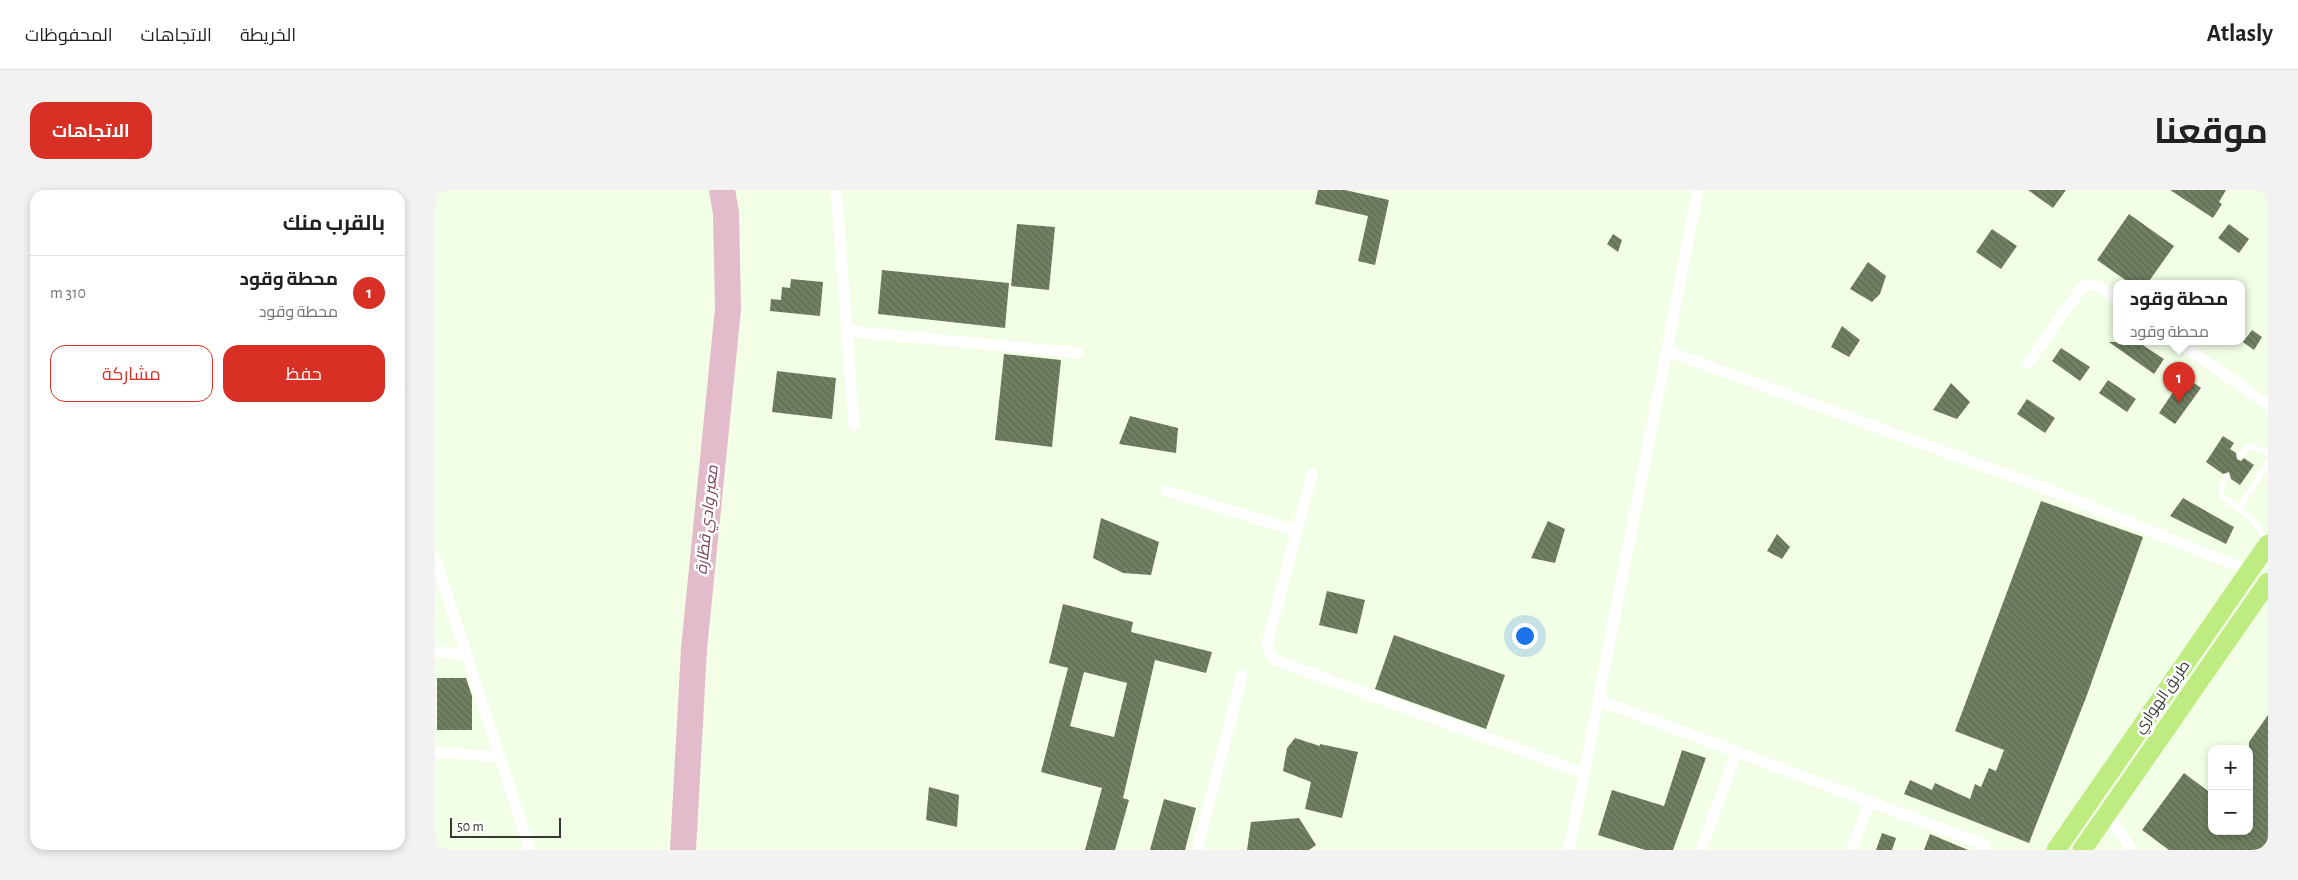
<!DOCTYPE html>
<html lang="ar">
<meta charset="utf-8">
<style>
:root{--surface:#fff;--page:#f2f2f2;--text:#202124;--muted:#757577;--line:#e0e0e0;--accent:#d93025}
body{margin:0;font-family:"Alegreya Sans",Cairo,sans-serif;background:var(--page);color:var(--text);direction:rtl}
.controls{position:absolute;right:15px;bottom:15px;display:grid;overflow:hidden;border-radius:10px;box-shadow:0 2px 8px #0003}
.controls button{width:45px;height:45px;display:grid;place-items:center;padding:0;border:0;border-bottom:1px solid var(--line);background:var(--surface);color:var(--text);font:25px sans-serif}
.scale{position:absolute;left:15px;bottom:12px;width:111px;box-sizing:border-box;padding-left:5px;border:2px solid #353a30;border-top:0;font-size:14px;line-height:18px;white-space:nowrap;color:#353a30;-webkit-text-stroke:4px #fff;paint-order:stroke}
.you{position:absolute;left:1089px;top:445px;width:18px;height:18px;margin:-12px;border:4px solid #fff;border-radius:50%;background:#1a73e8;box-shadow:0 0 0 8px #1a73e833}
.badge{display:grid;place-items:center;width:32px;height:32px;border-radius:50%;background:var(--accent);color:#fff;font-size:16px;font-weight:700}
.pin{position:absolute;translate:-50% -41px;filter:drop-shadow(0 1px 2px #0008)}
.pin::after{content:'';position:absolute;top:26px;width:18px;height:15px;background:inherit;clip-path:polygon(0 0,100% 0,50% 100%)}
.popup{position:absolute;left:1678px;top:90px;width:132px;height:65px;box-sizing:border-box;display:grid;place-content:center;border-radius:10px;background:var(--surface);filter:drop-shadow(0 1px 4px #0005);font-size:16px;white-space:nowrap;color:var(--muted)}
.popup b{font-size:19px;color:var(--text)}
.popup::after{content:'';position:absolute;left:50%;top:100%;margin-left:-10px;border:10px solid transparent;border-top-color:var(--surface)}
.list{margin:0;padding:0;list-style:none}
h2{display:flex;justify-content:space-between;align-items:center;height:65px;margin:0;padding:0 20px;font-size:21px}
h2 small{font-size:16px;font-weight:400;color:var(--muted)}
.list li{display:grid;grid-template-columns:32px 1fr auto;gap:15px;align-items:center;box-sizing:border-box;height:75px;padding:0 20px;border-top:1px solid var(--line)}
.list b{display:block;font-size:19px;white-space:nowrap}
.list p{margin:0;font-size:16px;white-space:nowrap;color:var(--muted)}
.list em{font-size:16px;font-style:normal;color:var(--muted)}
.actions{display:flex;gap:10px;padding:15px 20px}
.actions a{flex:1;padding:11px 0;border:1px solid var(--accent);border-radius:15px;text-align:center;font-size:18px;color:var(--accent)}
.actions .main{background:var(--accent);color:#fff}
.map{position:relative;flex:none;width:1833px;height:660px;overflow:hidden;direction:ltr;border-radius:15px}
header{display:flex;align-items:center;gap:30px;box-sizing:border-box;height:70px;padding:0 25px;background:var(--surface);border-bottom:1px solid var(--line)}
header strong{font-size:24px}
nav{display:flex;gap:28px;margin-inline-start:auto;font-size:18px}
.intro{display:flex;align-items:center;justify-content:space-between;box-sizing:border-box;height:120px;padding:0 30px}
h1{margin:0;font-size:35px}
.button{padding:12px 22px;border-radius:15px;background:var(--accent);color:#fff;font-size:18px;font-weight:700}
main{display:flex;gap:30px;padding:0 30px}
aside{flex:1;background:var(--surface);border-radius:15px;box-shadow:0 2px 8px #0003}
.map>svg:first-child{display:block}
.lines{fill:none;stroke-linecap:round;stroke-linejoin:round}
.river{stroke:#e2bcca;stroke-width:26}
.building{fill:url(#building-back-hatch);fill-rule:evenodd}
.service{stroke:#fff;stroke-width:5.5}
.minor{stroke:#fff;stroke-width:11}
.trunk{stroke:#beec80;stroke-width:19}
.labels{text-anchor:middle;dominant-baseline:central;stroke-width:5;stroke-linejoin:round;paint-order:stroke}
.street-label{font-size:15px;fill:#353a30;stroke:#fff}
.water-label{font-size:16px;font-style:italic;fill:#754156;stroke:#fff}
</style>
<header>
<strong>Atlasly</strong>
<nav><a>الخريطة</a><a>الاتجاهات</a><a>المحفوظات</a></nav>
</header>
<div class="intro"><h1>موقعنا</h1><a class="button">الاتجاهات</a></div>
<main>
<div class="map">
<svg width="1833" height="660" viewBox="0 0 1833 660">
<defs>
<pattern id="building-back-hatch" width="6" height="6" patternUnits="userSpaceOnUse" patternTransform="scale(1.25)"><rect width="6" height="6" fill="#718062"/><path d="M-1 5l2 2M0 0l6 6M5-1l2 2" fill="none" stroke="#5e6a51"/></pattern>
</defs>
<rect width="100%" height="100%" fill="#f2fee6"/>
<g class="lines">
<!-- river -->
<path class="river" d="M248 660 259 459 293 119 291 23 287 0"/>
</g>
<!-- building -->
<path class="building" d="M883 0H910L954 10 940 75 923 71 933 26 880 14Z
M1593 0H1631L1618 18Z
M1735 0H1791L1784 12 1787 14 1778 28Z
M1694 24 1739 56 1712 94H1696L1662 70Z
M582 34 620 37 614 100 576 96Z
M1794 34 1814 49 1804 63 1783 48Z
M1557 39 1582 56 1566 79 1541 62Z
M1178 44 1187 50 1183 62 1172 54Z
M1433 72 1451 86 1445 104 1437 112 1415 99Z
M447 80 574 93 570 138 443 124Z
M356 89 388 92 385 126 335 121 336 109 346 110 347 97 355 98Z
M1407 136 1425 150 1414 167 1396 157Z
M1817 140 1827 147 1819 160 1808 152Z
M1674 152H1703L1729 169 1719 184Z
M1626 158 1655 177 1645 191 1617 171Z
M569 164 626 170 617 257 560 250Z
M342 181 401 188 397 229 337 222Z
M1749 186 1766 198 1740 234 1724 223Z
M1673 190 1701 209 1692 222 1664 203Z
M1516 193 1535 212 1522 229 1498 220Z
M1592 209 1620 228 1610 243 1582 224Z
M695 226 743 238 741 263 684 254Z
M1788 246 1799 253 1795 259 1801 263 1802 269 1806 271 1809 268 1819 275 1805 295 1796 289 1794 282 1788 284 1771 272Z
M1748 308 1799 337 1791 354 1735 326Z
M1606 311 1708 347 1652 505 1594 653 1469 604 1475 590 1497 600 1500 593 1535 609 1540 594 1546 597 1554 578 1561 581 1569 560 1520 541Z
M666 328 724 352 716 385 688 383 658 368Z
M1113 331 1130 339 1120 373 1096 368Z
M1342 344 1355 357 1347 369 1332 361Z
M892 401 930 410 922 444 884 435Z
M628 414 698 432 696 442 777 462 771 483 720 470 688 608 694 610 680 660H650L667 598 606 582 633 478 614 473ZM649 482 692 493 679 547 635 536Z
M959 445 1070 485 1051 539 940 499Z
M2 488H31L37 506V540H2Z
M1833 525V660H1734L1707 640 1749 583 1777 604V641H1814V552Z
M860 548 885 556V554L923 562 907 628 870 619 876 592 848 581 852 558Z
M1247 560 1271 568 1238 660H1210L1163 645 1177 600 1229 616Z
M494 597 524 605 522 637 491 630Z
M729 609 761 618 750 660H715Z
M864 628 881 655 874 660H812L816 632Z
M1447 643 1461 648 1457 660H1441Z
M1495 644 1533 660H1489Z"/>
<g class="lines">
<!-- service -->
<path class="service" d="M1805 266 1814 256 1833 263
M1792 286 1786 298 1787 306 1817 329 1832 351
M1804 319 1833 272"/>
<!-- minor -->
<path class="minor" d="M401 0 419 235
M412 141 643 163
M1743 152 1833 215
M1232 161 1612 299 1814 381
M1593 173 1648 96C1660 90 1672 103 1682 109
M877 284 832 453 833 459 840 470 1148 583
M731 301 862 341
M0 368 95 660
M0 462 32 464
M1163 510 1550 655
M0 562 65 567
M1672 624 1697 660
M762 660 807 485
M1134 660 1263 0
M1266 660 1302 561
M1416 660 1435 611"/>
<!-- trunk -->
<path class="trunk" d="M1621 660 1833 354
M1647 660 1833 392"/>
</g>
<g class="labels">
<!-- street labels -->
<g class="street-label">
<text transform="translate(1727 507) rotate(-55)">طريق الهواري</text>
</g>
<!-- water labels -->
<g class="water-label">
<text transform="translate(272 330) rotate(-84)">معبر وادي قطّارة</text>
</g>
</g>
</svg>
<div class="controls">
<button>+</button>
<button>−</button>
</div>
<div class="scale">50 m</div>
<div class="you"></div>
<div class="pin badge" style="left:1744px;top:213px">1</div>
<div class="popup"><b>محطة وقود</b>محطة وقود</div>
</div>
<aside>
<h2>بالقرب منك<small></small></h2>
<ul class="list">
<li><span class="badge">1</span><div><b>محطة وقود</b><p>محطة وقود</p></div><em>310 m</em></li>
</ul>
<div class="actions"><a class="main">حفظ</a><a>مشاركة</a></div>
</aside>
</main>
